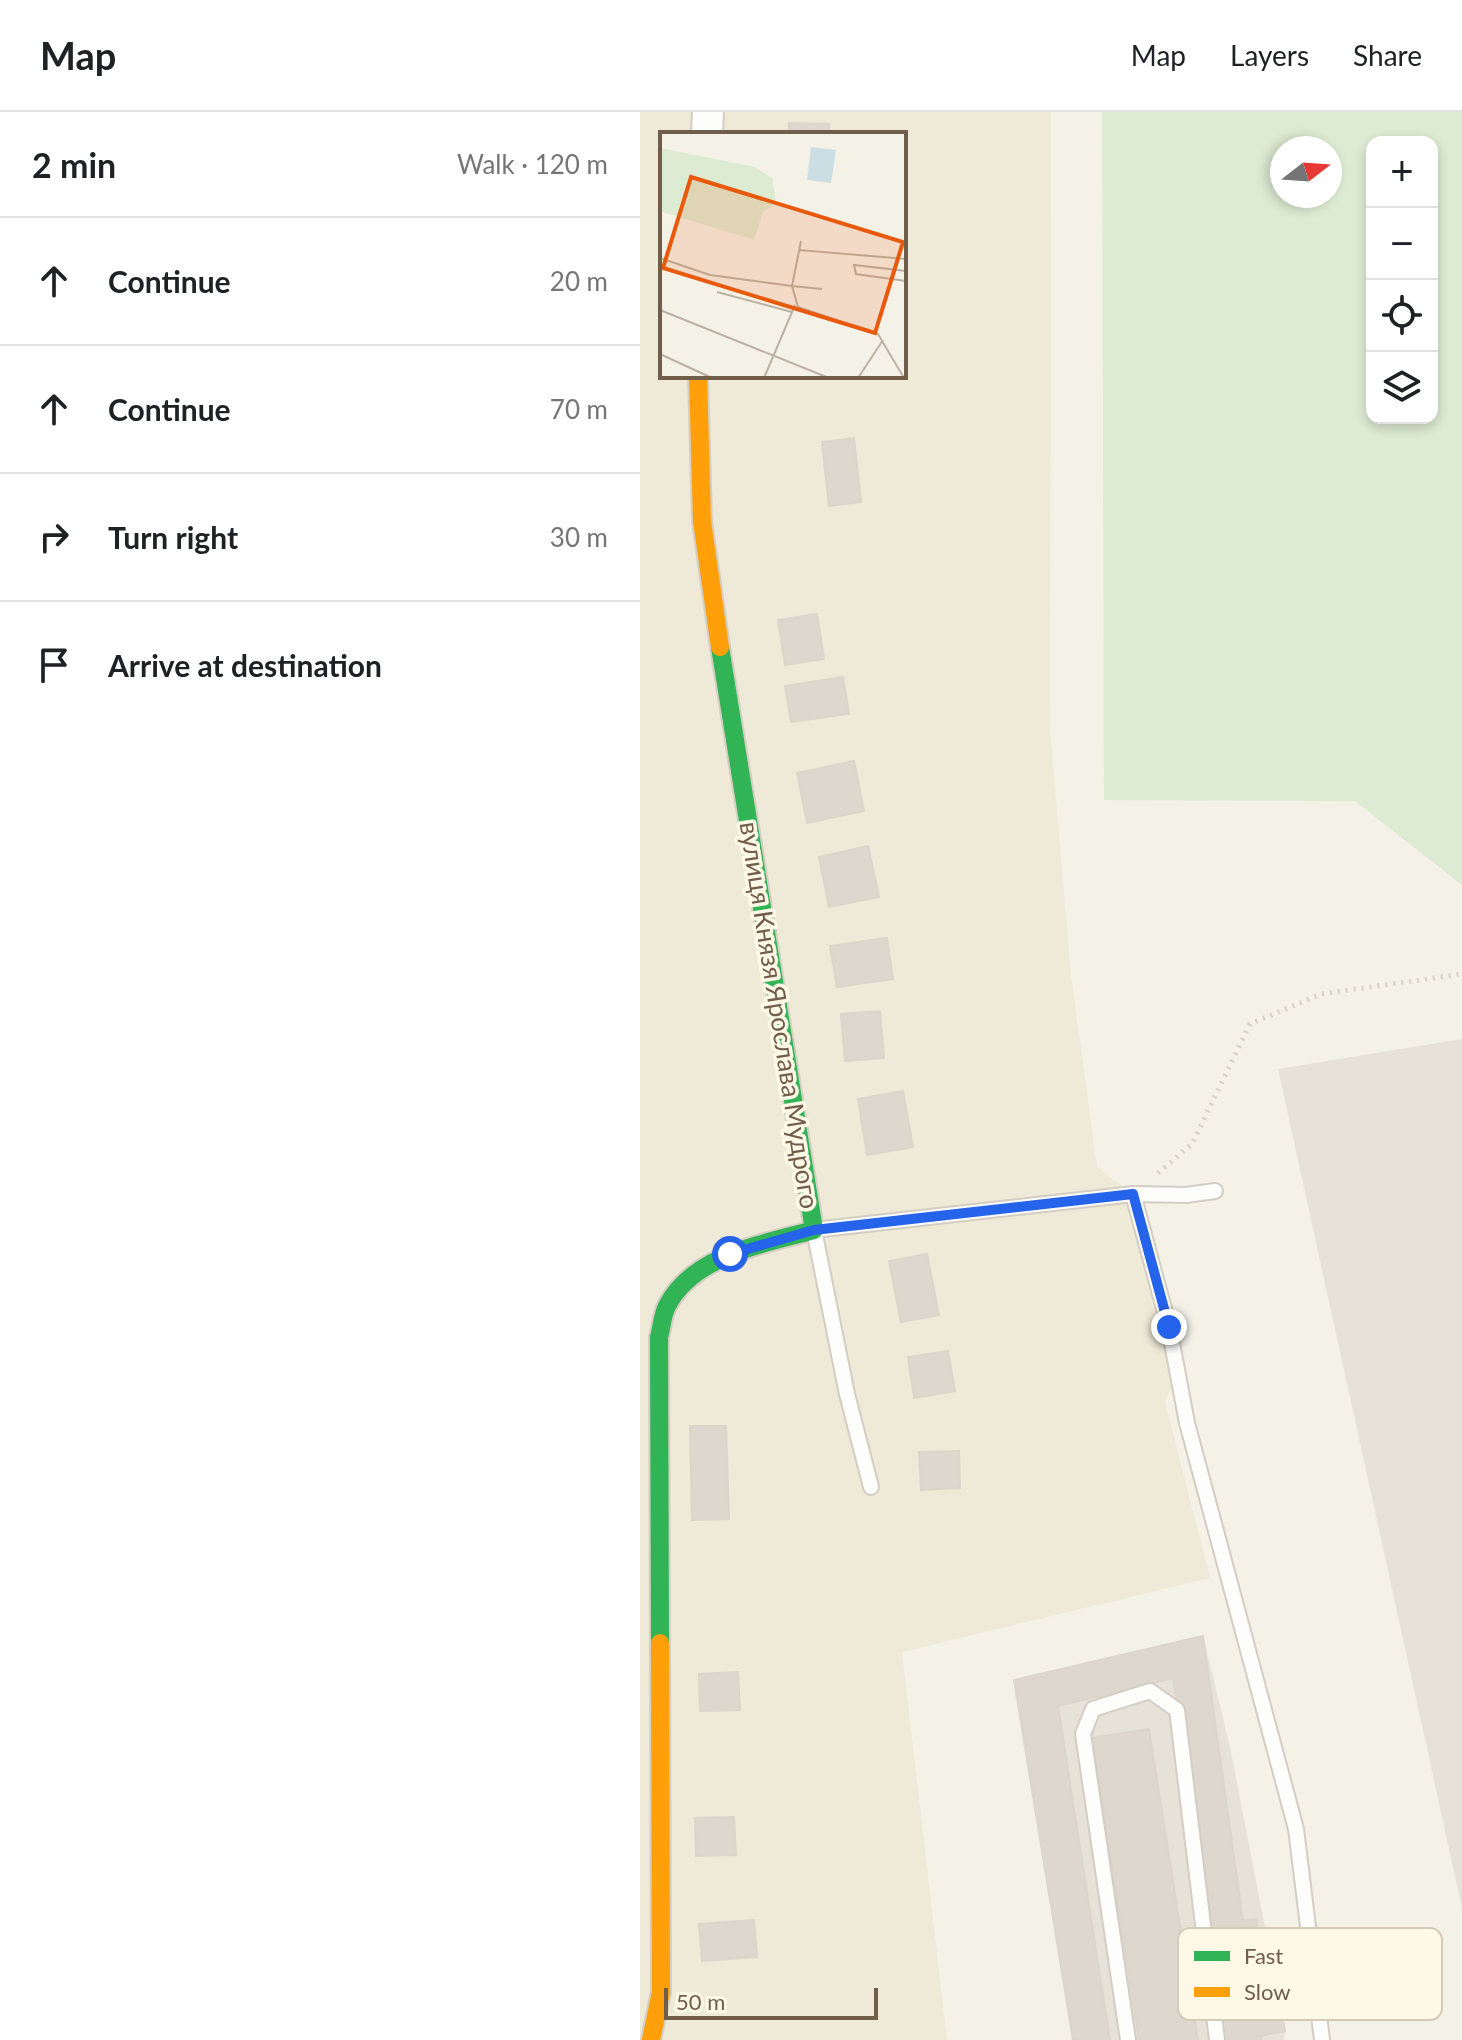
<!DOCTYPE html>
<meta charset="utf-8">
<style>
:root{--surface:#fff;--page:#f6f6f6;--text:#202124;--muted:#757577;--line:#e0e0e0}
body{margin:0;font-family:Lato,sans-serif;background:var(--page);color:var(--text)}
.controls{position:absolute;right:24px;top:24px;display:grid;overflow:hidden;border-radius:16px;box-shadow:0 4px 12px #0003}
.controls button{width:72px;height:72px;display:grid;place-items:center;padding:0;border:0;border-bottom:2px solid var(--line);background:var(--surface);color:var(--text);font:40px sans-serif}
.compass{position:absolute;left:630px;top:24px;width:72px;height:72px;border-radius:50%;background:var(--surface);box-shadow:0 4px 12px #0003;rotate:73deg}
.scale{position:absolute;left:24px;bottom:20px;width:214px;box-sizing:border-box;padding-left:8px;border:4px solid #705d4a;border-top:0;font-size:22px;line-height:28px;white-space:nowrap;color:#705d4a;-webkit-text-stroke:6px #fef8e7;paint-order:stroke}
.stop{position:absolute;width:24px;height:24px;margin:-18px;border:6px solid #2563eb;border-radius:50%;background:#fff}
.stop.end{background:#2563eb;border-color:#fff;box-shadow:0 2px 8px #0008}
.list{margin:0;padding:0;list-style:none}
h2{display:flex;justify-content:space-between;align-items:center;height:104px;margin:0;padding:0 32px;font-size:34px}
h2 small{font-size:26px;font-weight:400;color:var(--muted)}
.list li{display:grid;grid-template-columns:52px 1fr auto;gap:24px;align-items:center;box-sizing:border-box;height:128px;padding:0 32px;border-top:2px solid var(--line)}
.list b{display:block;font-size:30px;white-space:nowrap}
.list em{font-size:26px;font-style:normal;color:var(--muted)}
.icon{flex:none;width:44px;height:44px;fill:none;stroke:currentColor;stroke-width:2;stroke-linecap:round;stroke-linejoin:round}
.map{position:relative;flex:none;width:822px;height:1928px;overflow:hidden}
header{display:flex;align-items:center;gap:48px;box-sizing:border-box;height:112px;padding:0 40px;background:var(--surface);border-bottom:2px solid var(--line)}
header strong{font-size:38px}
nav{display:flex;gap:44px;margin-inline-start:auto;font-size:28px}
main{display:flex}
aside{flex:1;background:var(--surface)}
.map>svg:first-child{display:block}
.residential{fill:#efe9d7;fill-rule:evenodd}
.industrial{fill:#e6e2d8}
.green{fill:#ddebd2;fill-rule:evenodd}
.building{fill:#ddd7cd;stroke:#dcd5ca;stroke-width:2}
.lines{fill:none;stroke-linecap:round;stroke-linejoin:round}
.lane-casing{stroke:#d3cdc3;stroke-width:18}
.street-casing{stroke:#d3cdc3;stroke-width:34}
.fast-casing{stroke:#d5cec3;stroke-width:22}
.slow-casing{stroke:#d5cec3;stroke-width:22}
.path{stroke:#d6d0ca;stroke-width:5;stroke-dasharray:2 6;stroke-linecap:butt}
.lane{stroke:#fdfdfb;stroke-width:14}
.street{stroke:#fdfdfb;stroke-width:30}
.fast{stroke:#30b455;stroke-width:18}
.slow{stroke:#ff9f0a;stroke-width:18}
.route{stroke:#2563eb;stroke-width:10}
.labels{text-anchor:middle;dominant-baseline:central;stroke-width:7;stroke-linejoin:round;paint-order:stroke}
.street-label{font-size:26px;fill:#705d4a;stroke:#fef8e7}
.inset-road{fill:none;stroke:#bbb2a3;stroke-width:2}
.view{fill:#e8590c;fill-opacity:0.15;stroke:#e8590c;stroke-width:4}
.inset-edge{fill:none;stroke:#705d4a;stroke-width:4}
.key{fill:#fef8e7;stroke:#d3cab8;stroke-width:2}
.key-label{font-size:22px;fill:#705d4a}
</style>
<header>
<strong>Map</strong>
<nav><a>Map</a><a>Layers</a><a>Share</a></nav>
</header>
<main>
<aside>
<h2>2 min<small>Walk · 120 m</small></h2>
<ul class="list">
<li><svg class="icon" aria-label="ahead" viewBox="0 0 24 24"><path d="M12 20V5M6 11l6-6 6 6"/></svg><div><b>Continue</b></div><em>20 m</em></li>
<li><svg class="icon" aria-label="ahead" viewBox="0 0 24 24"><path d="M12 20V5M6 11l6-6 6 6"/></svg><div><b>Continue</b></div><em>70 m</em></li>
<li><svg class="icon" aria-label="right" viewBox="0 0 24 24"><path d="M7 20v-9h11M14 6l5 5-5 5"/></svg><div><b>Turn right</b></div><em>30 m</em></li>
<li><svg class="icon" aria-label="arrive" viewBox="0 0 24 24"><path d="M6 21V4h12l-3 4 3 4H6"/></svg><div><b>Arrive at destination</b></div></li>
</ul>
</aside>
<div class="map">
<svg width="822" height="1928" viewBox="0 0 822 1928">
<rect width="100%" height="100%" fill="#f4f1e7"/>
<!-- residential -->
<path class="residential" d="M0 0H411L410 618 431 863 457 1055 493 1082 537 1263 525 1290 570 1466 262 1540 307 1928H0ZM22 22H264V264H22Z"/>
<!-- industrial -->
<path class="industrial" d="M822 927V1796L638 957Z
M563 1524 590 1635 645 1919 644 1928H433L374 1568Z"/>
<!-- green -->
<path class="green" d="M462 0H822V773L715 689 464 688ZM732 30H792V306H732ZM642 36H690V84H642Z"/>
<!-- building -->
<path class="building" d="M149 11 189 12V22H149Z
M214 326 221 390 189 394 182 330Z
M177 502 184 547 145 553 138 508Z
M203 565 209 602 151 610 145 574Z
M214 649 224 699 167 711 157 661Z
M228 734 239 785 189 795 179 745Z
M247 826 253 867 197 875 190 834Z
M240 899 244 946 205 949 201 902Z
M263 979 273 1035 227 1043 218 987Z
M287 1142 299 1203 261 1210 249 1149Z
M308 1239 315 1279 274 1286 268 1245Z
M50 1314H86L89 1407 52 1408Z
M319 1339 320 1376 281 1378 279 1340Z
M563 1524 603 1809 616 1807 620 1834 607 1836 616 1898 640 1893 645 1919 621 1924V1928H588L533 1566 418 1594 470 1928H433L374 1568Z
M98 1560 100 1598 60 1599 59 1562Z
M509 1617 558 1928H499L452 1626Z
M94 1705 96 1743 56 1744 55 1706Z
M114 1808 117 1845 62 1849 59 1812Z"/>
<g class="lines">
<defs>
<path id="lane" d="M493 1082 529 1215 547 1311 656 1717 682 1928
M231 1375 207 1282 174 1118 493 1082 546 1083 575 1079
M488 1928 443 1622 453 1597 510 1579 537 1598 577 1928"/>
<path id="street" d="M67 22 68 0"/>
<path id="fast" d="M20 1531 19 1225C22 1215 22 1204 27 1194 53 1143 124 1132 174 1118L80 535"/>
<path id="slow" d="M58 264 62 409 80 535
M11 1928 21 1880 20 1531"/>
</defs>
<!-- lane casing -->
<use href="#lane" class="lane-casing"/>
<!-- street casing -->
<use href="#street" class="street-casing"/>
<!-- fast casing -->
<use href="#fast" class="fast-casing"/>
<!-- slow casing -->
<use href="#slow" class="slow-casing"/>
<!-- path -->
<path class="path" d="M518 1061 552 1032 610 912 681 882 822 862"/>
<!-- lane -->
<use href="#lane" class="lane"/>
<!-- street -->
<use href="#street" class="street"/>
<!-- fast -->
<use href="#fast" class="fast"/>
<!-- slow -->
<use href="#slow" class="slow"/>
</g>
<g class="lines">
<!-- route -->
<path class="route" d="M90 1142 174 1118 493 1082 529 1215"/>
</g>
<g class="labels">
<!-- street labels -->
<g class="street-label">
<text transform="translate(140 903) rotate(81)">вулиця Князя Ярослава Мудрого</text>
</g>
</g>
<!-- overview -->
<g transform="translate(20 20)">
<rect width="246" height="246" fill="#f4f1e7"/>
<path d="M0 16 95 35 112 46 116 71 103 80 94 108 0 79Z" fill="#ddebd2"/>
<path d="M151 15 176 18 171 51 147 48Z" fill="#cadee4"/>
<path class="inset-road" d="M141 109 132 154 162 157M139 118 246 127M0 126 50 143 132 154 138 175 218 202 244 246M246 139 194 133 196 142 246 149M57 160 132 180M0 178 169 246M0 222 52 246M104 246 135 173M198 246 223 208"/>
<path class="view" d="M31 45 243 110 215 201 3 136Z"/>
<rect width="246" height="246" class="inset-edge"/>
</g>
<!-- legend -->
<rect x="538" y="1816" width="264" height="92" rx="12" class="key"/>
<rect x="554" y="1839" width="36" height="10" fill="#30b455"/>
<rect x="554" y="1875" width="36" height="10" fill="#ff9f0a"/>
<g class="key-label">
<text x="604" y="1852">Fast</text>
<text x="604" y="1888">Slow</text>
</g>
</svg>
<div class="controls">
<button>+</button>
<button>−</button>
<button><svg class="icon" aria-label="locate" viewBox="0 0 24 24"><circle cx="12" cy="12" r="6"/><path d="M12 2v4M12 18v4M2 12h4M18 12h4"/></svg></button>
<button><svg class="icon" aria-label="layers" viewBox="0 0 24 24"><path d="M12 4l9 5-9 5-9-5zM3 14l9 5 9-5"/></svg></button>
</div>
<svg class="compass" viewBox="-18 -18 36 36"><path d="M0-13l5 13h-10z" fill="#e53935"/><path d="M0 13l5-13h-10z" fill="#757577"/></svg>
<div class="scale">50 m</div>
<div class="stop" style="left:90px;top:1142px"></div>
<div class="stop end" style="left:529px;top:1215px"></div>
</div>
</main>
